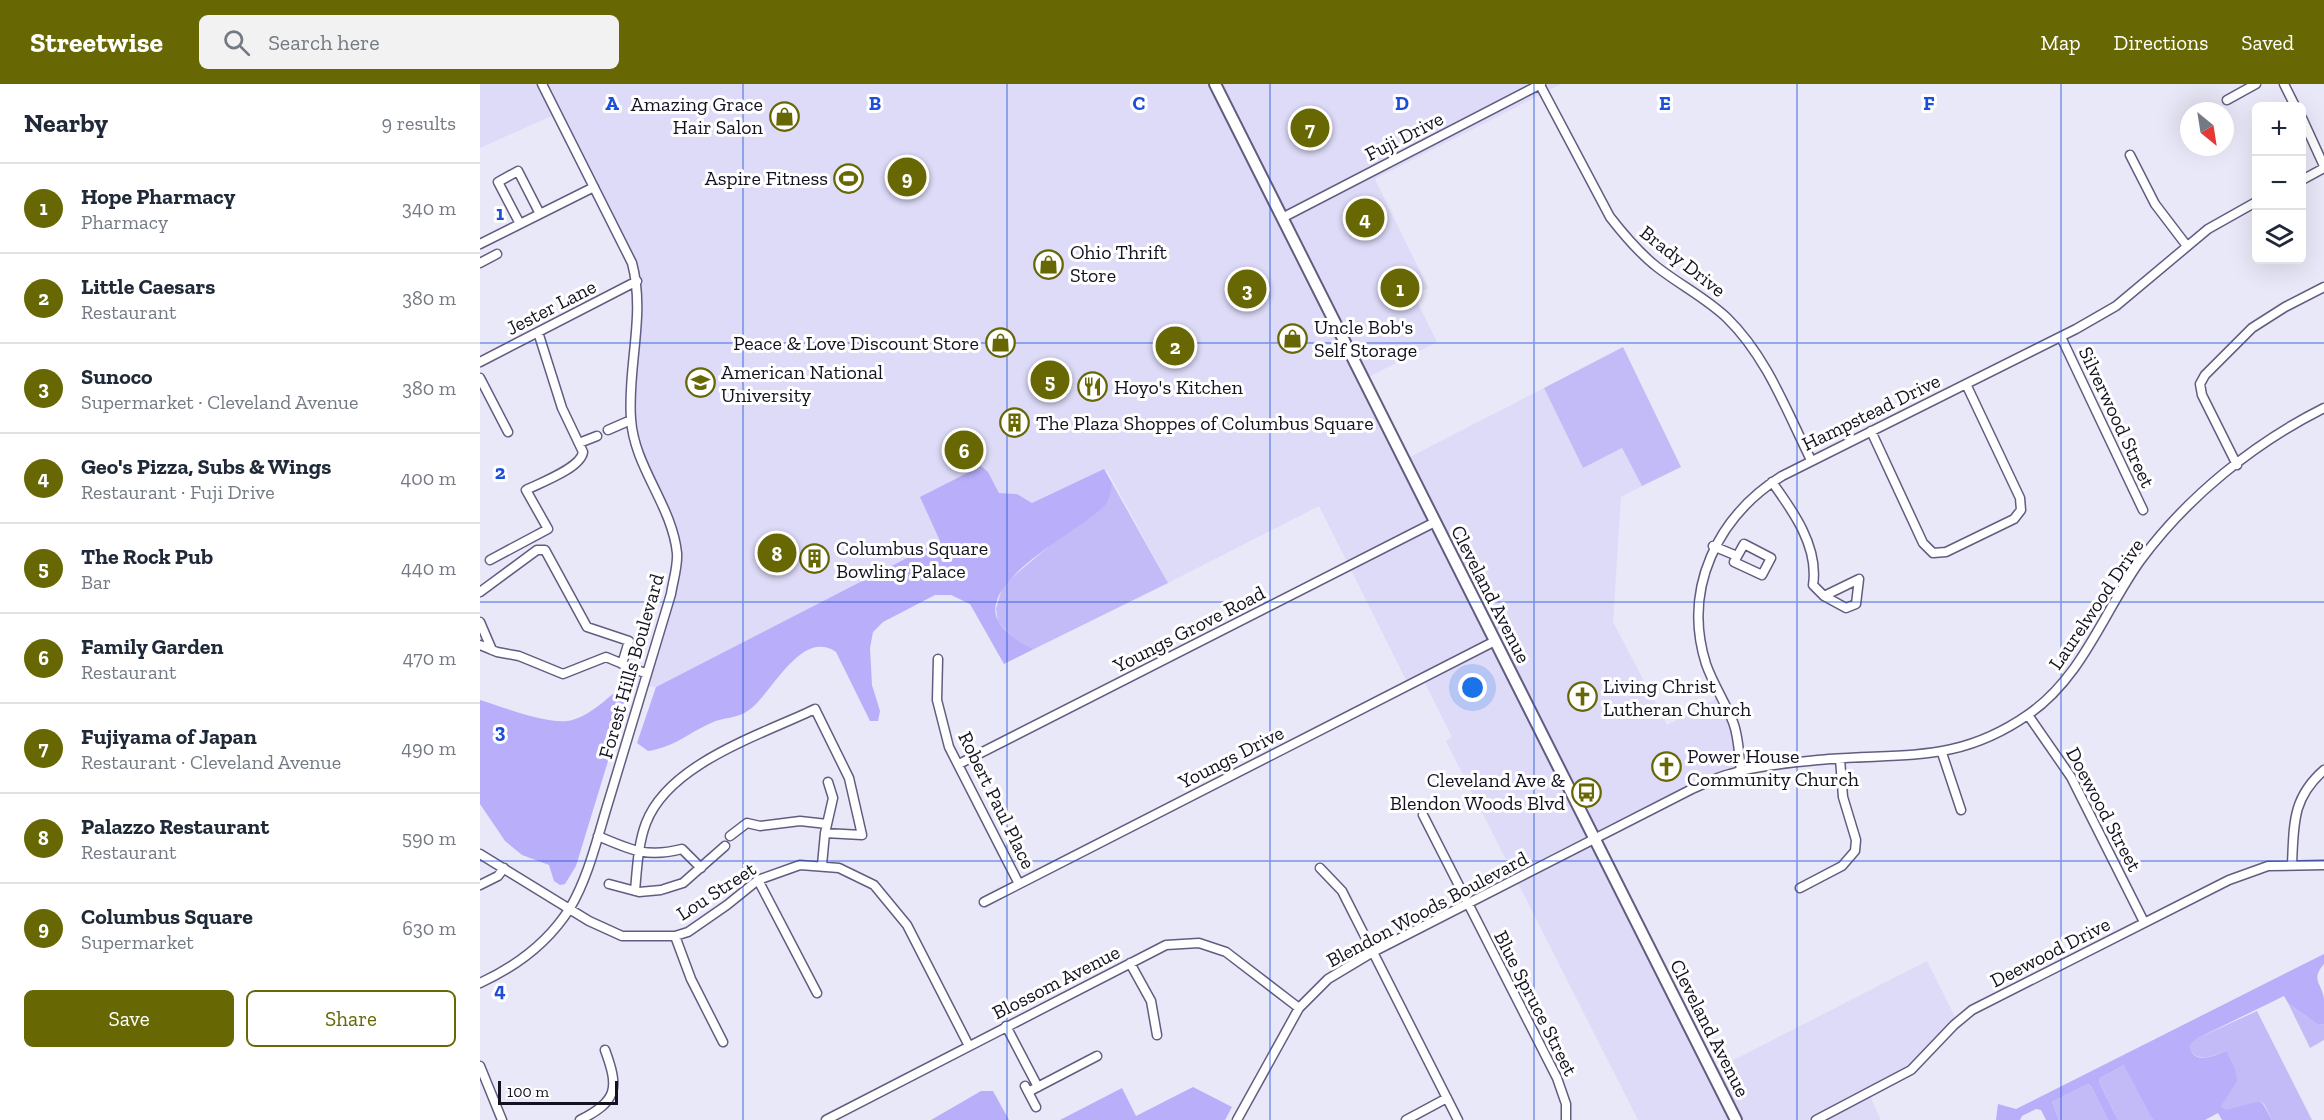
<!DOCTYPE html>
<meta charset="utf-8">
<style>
:root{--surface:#fff;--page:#f2f2f3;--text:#1f2937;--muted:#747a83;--line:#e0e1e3;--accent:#676804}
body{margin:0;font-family:"Zilla Slab",serif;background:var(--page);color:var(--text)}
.controls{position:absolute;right:18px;top:18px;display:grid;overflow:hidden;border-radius:9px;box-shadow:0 6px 24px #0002}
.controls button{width:54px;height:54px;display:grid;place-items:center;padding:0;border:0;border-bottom:2px solid var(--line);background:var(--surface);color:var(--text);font:30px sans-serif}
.compass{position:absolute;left:1700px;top:18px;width:54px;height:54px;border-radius:50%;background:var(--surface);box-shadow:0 6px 24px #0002;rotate:150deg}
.scale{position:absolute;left:18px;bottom:15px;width:120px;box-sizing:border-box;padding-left:6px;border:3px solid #141220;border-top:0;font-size:16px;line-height:21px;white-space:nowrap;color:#141220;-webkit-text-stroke:4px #fff;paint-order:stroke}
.you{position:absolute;left:993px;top:604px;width:21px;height:21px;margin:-15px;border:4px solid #fff;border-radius:50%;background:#1a73e8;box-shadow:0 0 0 9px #1a73e833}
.badge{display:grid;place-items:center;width:39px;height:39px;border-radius:50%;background:var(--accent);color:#fff;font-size:20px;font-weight:700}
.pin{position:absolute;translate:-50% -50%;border:3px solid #fff;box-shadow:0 2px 6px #0006}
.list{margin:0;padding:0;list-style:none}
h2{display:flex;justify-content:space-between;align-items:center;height:78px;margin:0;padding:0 24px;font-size:26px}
h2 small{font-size:20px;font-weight:400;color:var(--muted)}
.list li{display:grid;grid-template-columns:39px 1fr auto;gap:18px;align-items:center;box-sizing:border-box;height:90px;padding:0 24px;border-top:2px solid var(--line)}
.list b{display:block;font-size:22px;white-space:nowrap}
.list p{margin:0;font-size:20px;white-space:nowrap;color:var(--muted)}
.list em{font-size:20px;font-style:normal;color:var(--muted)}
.actions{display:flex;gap:12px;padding:18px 24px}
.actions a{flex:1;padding:14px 0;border:2px solid var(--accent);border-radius:9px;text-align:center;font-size:21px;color:var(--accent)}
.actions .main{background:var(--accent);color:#fff}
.icon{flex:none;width:33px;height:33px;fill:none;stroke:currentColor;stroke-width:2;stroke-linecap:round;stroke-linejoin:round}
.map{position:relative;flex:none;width:1844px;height:1036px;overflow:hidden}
header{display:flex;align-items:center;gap:36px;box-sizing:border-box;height:84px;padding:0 30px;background:var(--accent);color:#fff}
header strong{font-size:28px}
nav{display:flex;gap:33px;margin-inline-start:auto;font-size:21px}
.search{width:420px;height:54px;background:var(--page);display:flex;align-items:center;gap:15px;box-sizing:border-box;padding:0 21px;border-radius:9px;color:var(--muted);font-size:22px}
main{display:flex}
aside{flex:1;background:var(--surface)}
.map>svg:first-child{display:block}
.built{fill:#dedbf8}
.green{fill:#c3bbf7}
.forest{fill:#b9aef9}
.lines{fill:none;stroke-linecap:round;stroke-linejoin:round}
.minor-casing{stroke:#625d80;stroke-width:11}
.major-casing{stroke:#625d80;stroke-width:14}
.minor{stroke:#fff;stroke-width:8}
.major{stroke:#fff;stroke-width:10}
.grid{fill:none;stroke:#1d4ed8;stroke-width:1.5;stroke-opacity:0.55}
.labels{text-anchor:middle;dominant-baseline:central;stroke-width:6;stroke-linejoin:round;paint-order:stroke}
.poi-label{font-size:20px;fill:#141220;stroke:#fff;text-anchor:start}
.street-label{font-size:20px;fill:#141220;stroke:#fff}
.grid-label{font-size:20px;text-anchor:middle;font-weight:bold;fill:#1d4ed8;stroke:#fff;stroke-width:6;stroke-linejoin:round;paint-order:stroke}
</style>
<header>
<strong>Streetwise</strong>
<div class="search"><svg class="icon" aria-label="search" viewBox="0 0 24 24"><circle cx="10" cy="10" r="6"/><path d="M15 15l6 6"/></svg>Search here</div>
<nav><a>Map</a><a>Directions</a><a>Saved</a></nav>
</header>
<main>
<aside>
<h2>Nearby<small>9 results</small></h2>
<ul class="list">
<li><span class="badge">1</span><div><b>Hope Pharmacy</b><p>Pharmacy</p></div><em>340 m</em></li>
<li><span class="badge">2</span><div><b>Little Caesars</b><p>Restaurant</p></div><em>380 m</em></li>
<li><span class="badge">3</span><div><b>Sunoco</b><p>Supermarket · Cleveland Avenue</p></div><em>380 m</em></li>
<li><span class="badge">4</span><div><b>Geo's Pizza, Subs &amp; Wings</b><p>Restaurant · Fuji Drive</p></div><em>400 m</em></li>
<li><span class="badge">5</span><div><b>The Rock Pub</b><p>Bar</p></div><em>440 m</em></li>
<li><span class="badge">6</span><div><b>Family Garden</b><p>Restaurant</p></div><em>470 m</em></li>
<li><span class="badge">7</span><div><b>Fujiyama of Japan</b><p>Restaurant · Cleveland Avenue</p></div><em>490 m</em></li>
<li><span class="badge">8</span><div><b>Palazzo Restaurant</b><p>Restaurant</p></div><em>590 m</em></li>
<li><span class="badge">9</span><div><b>Columbus Square</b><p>Supermarket</p></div><em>630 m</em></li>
</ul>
<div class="actions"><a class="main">Save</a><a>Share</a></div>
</aside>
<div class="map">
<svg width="1844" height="1036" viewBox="0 0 1844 1036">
<rect width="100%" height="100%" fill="#e9e8f8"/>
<!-- built -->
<path class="built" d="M0 0H1081L895 95 948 204 934 211 957 258 883 296 924 376 1064 304 1103 384 1142 364 1162 402 1141 413 1133 538 1187 641 1241 612 1254 639 1261 687 1234 696 1115 757 1232 987 1447 877 1477 937 1449 969 1389 1010 1401 1036H1158L966 657 972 653 943 595 929 602 839 422 688 499 627 386 552 419 537 410 519 409 508 388 461 457 176 603 164 602 197 472 150 327 155 195 76 30 0 64Z"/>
<!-- green -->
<path class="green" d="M1143 263 1201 383 1162 402 1142 364 1103 384 1064 304Z
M632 399 688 499 554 565 538 559 518 538 516 525 523 501 629 412Z
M1808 919 1838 941 1844 940V956L1830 964Z
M1777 927 1832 1036H1792L1784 1020 1779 1017 1746 1027 1741 1022 1746 967C1734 972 1712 981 1710 961L1718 954Z
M1644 981 1648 983 1673 1036H1638L1619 998 1620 994Z
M1608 1000 1611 1002 1628 1036H1579L1572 1018Z"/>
<!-- forest -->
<path class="forest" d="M501 382 508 388 519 409 537 410 552 419 624 385 632 399C631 407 630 415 625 421 604 446 482 502 524 545 534 555 541 560 554 565L524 580 490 520 471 511H455L403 538 393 548 390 564 392 601 400 627 398 637H390L356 568C321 544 292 610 269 626 257 635 243 633 231 639 208 649 195 663 168 667L157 659 176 603 460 457 440 413Z
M143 602 150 605 96 782 85 800 80 801 74 797 69 781 42 771 25 757 0 720V616C23 623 63 639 87 637 107 635 128 613 143 602Z
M1844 870V880C1830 896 1842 899 1844 915 1844 923 1844 932 1844 940L1838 941 1808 919 1804 912 1718 954 1710 961C1712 982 1734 972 1746 967L1755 985 1757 997 1741 1022 1746 1026 1779 1017 1783 1020 1792 1036H1742L1738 1029 1725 1036H1673L1644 981 1620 994 1619 998 1638 1036H1628L1611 1002 1608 1000 1572 1018 1579 1036H1566L1561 1026 1556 1025 1542 1032 1540 1036H1516L1518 1020 1536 1025Z
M713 1003 752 1023 745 1036H580L642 1004 656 1032Z
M501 1007H513L529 1036H451Z"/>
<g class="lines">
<defs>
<path id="minor" d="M1804 0 1815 22
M1060 1 1130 133C1144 151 1159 169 1177 183 1200 201 1226 214 1247 234 1287 273 1307 328 1331 376
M1747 16 1776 0
M1822 34 1844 82
M1650 71 1675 120 1707 162
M1822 96 1844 84
M802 134 1061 0
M40 140 18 98 38 87 60 130
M0 160 114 103
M0 179 17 170
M1581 253 1663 426
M0 278 157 197
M0 294 28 348
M128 346 151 336
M1391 347 1443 459 1453 469 1466 468 1534 435 1541 426 1540 414 1486 300
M99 359 117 352
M1757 381 1722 311 1720 300 1725 291 1772 244 1805 223 1844 203
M1292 398C1313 427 1339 463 1333 501L1344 512
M1264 460 1291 474 1282 491 1254 478Z
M1233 462 1257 472
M10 476 68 445 46 406C60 399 101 384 103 368L82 324 58 248
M1379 495 1376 520 1366 524 1344 512Z
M0 508 57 466H65L107 543 149 557 142 580
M0 538 12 566
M0 561 17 568 39 572 83 590 126 573 167 590
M458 575 457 616 469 663 539 800
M1548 631 1591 693 1664 838
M1462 669 1481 726
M479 680 955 438
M1261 688C1259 672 1259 653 1253 638 1245 618 1233 600 1226 580 1202 504 1238 432 1302 392L1596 245 1636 222 1728 145 1776 118
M943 731 1077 994 1086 1020V1036
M118 752C151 766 166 774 202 765L221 784
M250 752 267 739 280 742 320 737 347 740
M0 770 109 837 142 852H195L208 848 247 821 278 796 320 781 359 784 394 801 427 841 489 962
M1812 780C1814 740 1812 714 1844 686
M342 781 345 749 353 714 348 698
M840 784 862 807 978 1036
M278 796 337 909
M129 800 159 808 181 806
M0 801 18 792 24 784
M1320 804 1362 782 1375 767 1376 756 1363 713 1360 675
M184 805 203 799 245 762
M155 807C157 785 158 760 166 739 189 679 281 651 335 625L369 694 382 751 345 749
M504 818 1015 557
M195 852 211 895 243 958
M650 879 671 917 677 951
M0 899C37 882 68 859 90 824 109 792 118 751 129 716 150 648 170 579 191 510 193 497 198 482 197 469 192 421 154 383 151 335 147 283 166 231 152 179L62 0
M526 942 558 1003
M0 982 22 1036
M545 1002 556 1023
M548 1008 617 972
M100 1036C138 1017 139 1004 125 966
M346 1036 686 861 719 859 746 868 819 924
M757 1036 819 924 848 895 893 868 1212 705C1224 700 1237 693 1250 690 1279 681 1319 678 1349 675 1427 669 1479 679 1549 630 1603 592 1623 529 1660 477 1707 413 1774 359 1844 324
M926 1036 967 1014
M1336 1036 1431 986 1474 941 1492 926 1749 796 1788 782 1844 781"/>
<path id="major" d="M735 0 1256 1036"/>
</defs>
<!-- minor casing -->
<use href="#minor" class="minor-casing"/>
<!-- major casing -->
<use href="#major" class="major-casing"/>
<!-- minor -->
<use href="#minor" class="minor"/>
<!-- major -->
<use href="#major" class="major"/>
</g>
<!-- grid -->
<path class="grid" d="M263 0V1036M527 0V1036M790 0V1036M1054 0V1036M1317 0V1036M1581 0V1036M0 259H1844M0 518H1844M0 777H1844"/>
<!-- icons -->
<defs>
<symbol id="shop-ring" viewBox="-11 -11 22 22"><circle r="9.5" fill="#fff" stroke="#676804" stroke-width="1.5"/><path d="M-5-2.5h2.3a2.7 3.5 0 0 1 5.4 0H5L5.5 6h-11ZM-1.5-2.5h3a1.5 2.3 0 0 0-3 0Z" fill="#676804"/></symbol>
<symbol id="stadium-ring" viewBox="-11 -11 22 22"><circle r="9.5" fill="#fff" stroke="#676804" stroke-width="1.5"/><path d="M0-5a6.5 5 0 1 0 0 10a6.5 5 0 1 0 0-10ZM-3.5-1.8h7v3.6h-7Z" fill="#676804"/></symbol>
<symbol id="university-ring" viewBox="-11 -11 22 22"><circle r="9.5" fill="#fff" stroke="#676804" stroke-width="1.5"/><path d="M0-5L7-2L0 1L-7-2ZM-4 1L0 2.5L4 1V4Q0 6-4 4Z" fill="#676804"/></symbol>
<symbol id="restaurant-ring" viewBox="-11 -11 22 22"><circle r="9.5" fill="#fff" stroke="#676804" stroke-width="1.5"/><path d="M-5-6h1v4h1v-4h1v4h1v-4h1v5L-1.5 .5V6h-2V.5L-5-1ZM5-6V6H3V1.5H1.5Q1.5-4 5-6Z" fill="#676804"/></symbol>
<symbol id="building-ring" viewBox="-11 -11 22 22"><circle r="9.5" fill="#fff" stroke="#676804" stroke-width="1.5"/><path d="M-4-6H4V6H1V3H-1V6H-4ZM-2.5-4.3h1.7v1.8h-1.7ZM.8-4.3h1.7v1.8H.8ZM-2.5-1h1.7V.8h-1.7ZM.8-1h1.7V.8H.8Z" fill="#676804"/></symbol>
<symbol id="church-ring" viewBox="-11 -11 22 22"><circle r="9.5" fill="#fff" stroke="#676804" stroke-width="1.5"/><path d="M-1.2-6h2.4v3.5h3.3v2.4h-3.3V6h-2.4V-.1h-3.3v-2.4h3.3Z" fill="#676804"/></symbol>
<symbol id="bus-ring" viewBox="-11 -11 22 22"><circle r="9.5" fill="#fff" stroke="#676804" stroke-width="1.5"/><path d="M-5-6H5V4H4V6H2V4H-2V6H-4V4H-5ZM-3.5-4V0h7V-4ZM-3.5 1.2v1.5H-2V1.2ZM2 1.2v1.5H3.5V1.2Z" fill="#676804"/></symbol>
</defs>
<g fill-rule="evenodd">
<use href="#shop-ring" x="288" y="16" width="33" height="33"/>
<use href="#stadium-ring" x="352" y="78" width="33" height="33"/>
<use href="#shop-ring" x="552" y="164" width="33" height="33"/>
<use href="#shop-ring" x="796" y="238" width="33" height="33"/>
<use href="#shop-ring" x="504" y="242" width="33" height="33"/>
<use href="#university-ring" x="204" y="282" width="33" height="33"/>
<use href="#restaurant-ring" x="596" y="286" width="33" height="33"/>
<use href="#building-ring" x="518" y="322" width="33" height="33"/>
<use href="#building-ring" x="318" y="458" width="33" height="33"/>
<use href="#church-ring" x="1086" y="596" width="33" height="33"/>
<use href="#church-ring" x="1170" y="666" width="33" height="33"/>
<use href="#bus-ring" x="1090" y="692" width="33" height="33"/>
</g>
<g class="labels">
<!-- poi labels -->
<g class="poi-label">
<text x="283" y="20" text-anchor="end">Amazing Grace<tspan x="283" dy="23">Hair Salon</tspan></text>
<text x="348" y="94" text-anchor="end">Aspire Fitness</text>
<text x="590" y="168">Ohio Thrift<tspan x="590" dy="23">Store</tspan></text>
<text x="834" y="243">Uncle Bob's<tspan x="834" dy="23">Self Storage</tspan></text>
<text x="499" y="259" text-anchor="end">Peace &amp; Love Discount Store</text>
<text x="241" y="288">American National<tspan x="241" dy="23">University</tspan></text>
<text x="634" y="303">Hoyo's Kitchen</text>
<text x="556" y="339">The Plaza Shoppes of Columbus Square</text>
<text x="356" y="464">Columbus Square<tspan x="356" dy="23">Bowling Palace</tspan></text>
<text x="1123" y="602">Living Christ<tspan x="1123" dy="23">Lutheran Church</tspan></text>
<text x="1207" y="672">Power House<tspan x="1207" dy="23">Community Church</tspan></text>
<text x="1085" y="696" text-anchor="end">Cleveland Ave &amp;<tspan x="1085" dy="23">Blendon Woods Blvd</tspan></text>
</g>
<!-- street labels -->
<g class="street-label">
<text transform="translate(924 52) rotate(-27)">Fuji Drive</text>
<text transform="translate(1203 177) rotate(38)">Brady Drive</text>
<text transform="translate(71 223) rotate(-27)">Jester Lane</text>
<text transform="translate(1391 328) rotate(-26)">Hampstead Drive</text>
<text transform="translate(1637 333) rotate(65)">Silverwood Street</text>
<text transform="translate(1011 510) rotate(63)">Cleveland Avenue</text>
<text transform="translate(1616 520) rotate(-56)">Laurelwood Drive</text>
<text transform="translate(709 545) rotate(-27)">Youngs Grove Road</text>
<text transform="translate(151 582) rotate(-74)">Forest Hills Boulevard</text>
<text transform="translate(751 673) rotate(-27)">Youngs Drive</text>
<text transform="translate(517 716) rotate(64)">Robert Paul Place</text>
<text transform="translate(1624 725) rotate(62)">Doewood Street</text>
<text transform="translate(236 807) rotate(-33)">Lou Street</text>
<text transform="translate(947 825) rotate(-28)">Blendon Woods Boulevard</text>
<text transform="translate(1570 868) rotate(-27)">Deewood Drive</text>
<text transform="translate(576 898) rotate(-27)">Blossom Avenue</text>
<text transform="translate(1056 919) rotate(63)">Blue Spruce Street</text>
<text transform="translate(1230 944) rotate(63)">Cleveland Avenue</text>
</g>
</g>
<g class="grid-label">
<text x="132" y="26">A</text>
<text x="395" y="26">B</text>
<text x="659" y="26">C</text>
<text x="922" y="26">D</text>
<text x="1185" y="26">E</text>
<text x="1449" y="26">F</text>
<text x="20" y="136">1</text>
<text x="20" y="395">2</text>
<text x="20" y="654">3</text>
<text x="20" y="913">4</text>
</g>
</svg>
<div class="controls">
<button>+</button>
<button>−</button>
<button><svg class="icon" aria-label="layers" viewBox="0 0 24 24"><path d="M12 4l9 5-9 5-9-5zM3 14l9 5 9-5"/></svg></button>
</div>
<svg class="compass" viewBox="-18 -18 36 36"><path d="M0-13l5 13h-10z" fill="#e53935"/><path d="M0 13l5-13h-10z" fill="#747a83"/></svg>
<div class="scale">100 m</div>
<div class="you"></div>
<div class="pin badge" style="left:920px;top:204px">1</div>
<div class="pin badge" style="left:695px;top:262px">2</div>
<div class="pin badge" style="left:767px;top:205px">3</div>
<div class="pin badge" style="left:885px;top:134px">4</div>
<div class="pin badge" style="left:570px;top:296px">5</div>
<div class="pin badge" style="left:484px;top:366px">6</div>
<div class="pin badge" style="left:830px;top:44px">7</div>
<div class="pin badge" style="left:297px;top:469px">8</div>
<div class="pin badge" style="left:427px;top:93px">9</div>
</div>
</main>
